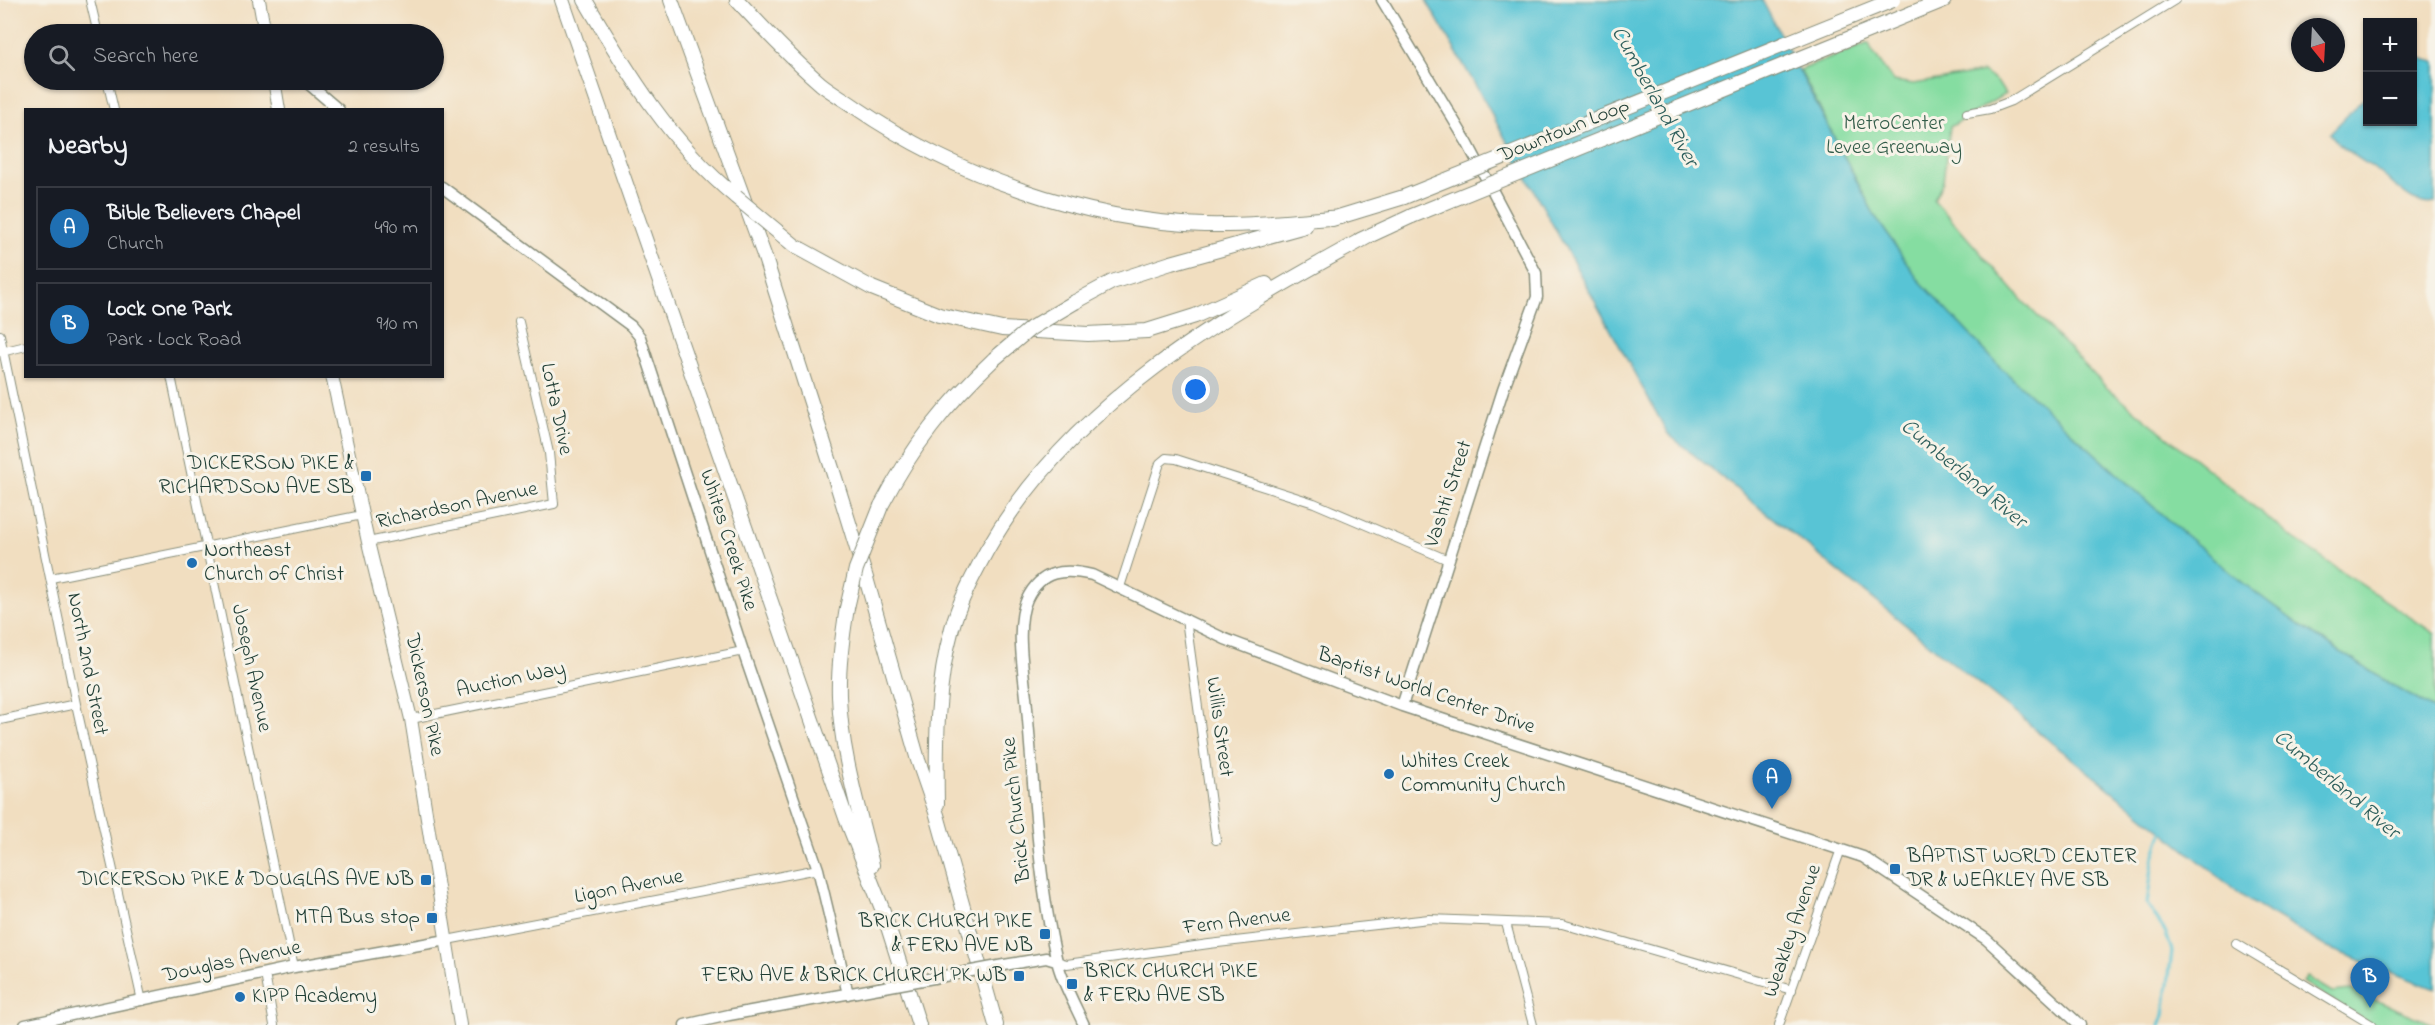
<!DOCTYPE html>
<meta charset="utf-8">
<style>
:root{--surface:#171b24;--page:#242831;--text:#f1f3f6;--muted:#9ea1a6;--line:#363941;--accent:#1f6fb2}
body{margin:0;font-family:"Indie Flower",sans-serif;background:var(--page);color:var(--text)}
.controls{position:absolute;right:18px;top:18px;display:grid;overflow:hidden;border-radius:0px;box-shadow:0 2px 4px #0004}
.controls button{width:54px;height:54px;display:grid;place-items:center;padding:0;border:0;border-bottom:2px solid var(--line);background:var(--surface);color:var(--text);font:30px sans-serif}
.compass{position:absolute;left:2291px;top:18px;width:54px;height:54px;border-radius:50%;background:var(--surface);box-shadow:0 2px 4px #0004;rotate:162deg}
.you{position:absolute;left:1196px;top:390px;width:21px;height:21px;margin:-15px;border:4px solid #fff;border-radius:50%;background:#1a73e8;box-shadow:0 0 0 9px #1a73e833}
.badge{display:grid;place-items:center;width:39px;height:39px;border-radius:50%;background:var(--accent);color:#fff;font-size:20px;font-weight:700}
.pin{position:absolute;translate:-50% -50px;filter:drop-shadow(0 2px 3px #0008)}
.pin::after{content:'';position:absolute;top:32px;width:21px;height:18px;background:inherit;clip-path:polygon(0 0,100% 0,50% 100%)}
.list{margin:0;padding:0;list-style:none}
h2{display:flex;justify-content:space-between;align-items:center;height:78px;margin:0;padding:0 24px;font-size:26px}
h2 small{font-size:20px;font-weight:400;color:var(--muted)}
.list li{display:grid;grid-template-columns:39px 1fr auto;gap:18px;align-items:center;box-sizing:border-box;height:84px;margin:0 12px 12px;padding:0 12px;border:2px solid var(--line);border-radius:0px}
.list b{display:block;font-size:22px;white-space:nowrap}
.list p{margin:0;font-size:20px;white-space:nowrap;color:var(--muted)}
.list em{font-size:20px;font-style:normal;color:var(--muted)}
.icon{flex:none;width:33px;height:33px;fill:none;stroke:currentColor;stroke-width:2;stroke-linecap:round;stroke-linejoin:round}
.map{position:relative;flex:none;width:2435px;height:1025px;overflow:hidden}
.search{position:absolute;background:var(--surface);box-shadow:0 2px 4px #0004;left:24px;top:24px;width:420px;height:66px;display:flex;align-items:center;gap:15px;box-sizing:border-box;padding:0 21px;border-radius:33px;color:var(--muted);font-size:22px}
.panel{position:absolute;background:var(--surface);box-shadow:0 2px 4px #0004;left:24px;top:108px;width:420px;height:270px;border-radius:0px}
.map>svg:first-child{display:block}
.green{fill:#85dda1;stroke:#528d6a;stroke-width:1.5}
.water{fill:#59c4d5;stroke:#3c8084;stroke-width:1.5}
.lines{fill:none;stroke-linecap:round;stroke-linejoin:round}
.stream{stroke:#59c4d5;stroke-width:3}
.street-casing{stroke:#888e7a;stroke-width:10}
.secondary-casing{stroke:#888e7a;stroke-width:13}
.primary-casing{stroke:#888e7a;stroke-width:14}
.highway-casing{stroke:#888e7a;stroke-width:16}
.street{stroke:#fff;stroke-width:8}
.secondary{stroke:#fff;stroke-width:10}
.primary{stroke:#fff;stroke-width:12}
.highway{stroke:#fff;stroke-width:14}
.secondary-bridge-casing{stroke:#888e7a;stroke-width:13;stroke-linecap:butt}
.highway-bridge-casing{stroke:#888e7a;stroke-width:16;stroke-linecap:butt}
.secondary-bridge{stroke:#fff;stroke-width:10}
.highway-bridge{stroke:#fff;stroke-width:14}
.poi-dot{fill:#1f6fb2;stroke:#f7f3e8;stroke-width:2}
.labels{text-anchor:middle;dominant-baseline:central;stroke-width:6;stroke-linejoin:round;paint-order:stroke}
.park-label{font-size:21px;fill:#335d4a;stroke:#f7f3e8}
.street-label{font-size:21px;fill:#1f3d34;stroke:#f7f3e8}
.poi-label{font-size:21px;fill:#1f3d34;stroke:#f7f3e8;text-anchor:end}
.water-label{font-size:22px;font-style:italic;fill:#2e5f5c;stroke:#f7f3e8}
</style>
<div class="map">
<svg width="2435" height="1025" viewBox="0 0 2435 1025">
<rect width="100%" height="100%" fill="#f7f3e8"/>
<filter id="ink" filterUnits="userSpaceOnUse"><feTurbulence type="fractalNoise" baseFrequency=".0167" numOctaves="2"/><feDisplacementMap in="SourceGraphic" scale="12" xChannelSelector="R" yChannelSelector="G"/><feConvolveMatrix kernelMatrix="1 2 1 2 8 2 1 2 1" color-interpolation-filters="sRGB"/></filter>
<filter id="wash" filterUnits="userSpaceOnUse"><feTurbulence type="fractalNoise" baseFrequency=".008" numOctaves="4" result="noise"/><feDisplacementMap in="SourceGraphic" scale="24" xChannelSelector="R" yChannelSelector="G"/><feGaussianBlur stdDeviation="1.35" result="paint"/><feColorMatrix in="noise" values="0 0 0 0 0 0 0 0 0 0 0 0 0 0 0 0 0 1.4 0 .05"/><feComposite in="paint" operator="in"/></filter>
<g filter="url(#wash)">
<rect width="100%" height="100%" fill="#f1dec0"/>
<!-- green -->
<path class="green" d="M1869 43 1872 51 1893 81 1914 84 1983 72 1998 83 2005 94 1950 127 1943 181 1934 200 2021 299 2106 387 2295 540 2435 634V710L2390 684 2302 627 2243 583 2170 522 2000 367 1917 278 1875 216 1800 70Z
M2307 977 2332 992 2351 990 2435 1025H2372L2303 982Z"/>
<!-- water -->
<path class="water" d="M1426 0H1762L1875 216 1917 278 2000 367 2170 522 2243 583 2302 627 2390 684 2435 710V989L2328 948 2249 901 1668 434 1484 100Z
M2413 56 2435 62V203C2427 205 2420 203 2412 199 2399 192 2390 180 2379 172 2362 159 2342 151 2330 133L2367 95 2368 122H2412Z"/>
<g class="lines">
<!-- stream -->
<path class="stream" d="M2160 1025 2164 1015 2172 951 2166 933 2147 904 2153 861 2163 830"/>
</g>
</g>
<g filter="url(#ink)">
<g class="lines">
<defs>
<path id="street" d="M90 0 98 34
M107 80 114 110
M1967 113 1990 109 2011 101 2175 0
M0 335 76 704 142 1001
M1 352 26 346
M171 376 294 967
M368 542 554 504 549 453 519 322
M51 578 362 515
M1120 587 1160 463 1166 458 1176 459 1314 503 1448 560
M1186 619 1216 840
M411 719 743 651
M0 720 76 704
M1506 923 1533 1025
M447 940 818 869
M2237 944 2372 1025
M1056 961 1067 964 1209 944 1429 919 1562 924 1792 990
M265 974 274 1025
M1779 1025 1841 849"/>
<path id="secondary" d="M1382 0 1468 144 1536 273 1537 297 1503 390 1402 706
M304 80 339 110
M442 187 631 326 640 337 743 651 818 869 848 994
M1004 965 1046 958 1056 961
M25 1025 294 967 447 940
M685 1025 729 1015 879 988
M1084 1025C1074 1003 1061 980 1056 957 1038 879 1034 788 1027 708 1025 678 1014 626 1027 599 1041 570 1064 568 1092 575L1225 639 1402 706 1863 857 1986 939 2080 1025"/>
<path id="primary" d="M259 0 265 34
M274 80 279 110
M332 376 368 542 411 719 460 1025"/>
<path id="highway" d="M562 0 846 818 883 911 919 1025
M585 0C627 72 671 144 736 197
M671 0 764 255 836 481 866 578 918 760 937 815 996 1025
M737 0C764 29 791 58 821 84 831 92 844 99 855 107 954 175 1083 221 1204 225 1250 226 1296 221 1341 217
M1912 13 1944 0
M1332 219 1404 197
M1360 240 1412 216
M795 246 872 288 939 315 1002 329 1088 334 1147 331 1195 316 1266 284
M1075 302 1112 282 1171 263 1305 226
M881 506C912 447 945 405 994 359
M847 608C842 638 838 667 839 696 841 754 859 809 872 865
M937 804C936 744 936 686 952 628 959 602 974 574 987 550 1071 402 1223 316 1367 237"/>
</defs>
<!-- street casing -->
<use href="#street" class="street-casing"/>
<!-- secondary casing -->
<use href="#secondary" class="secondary-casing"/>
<!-- primary casing -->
<use href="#primary" class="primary-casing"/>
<!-- highway casing -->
<use href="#highway" class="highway-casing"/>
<!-- street -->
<use href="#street" class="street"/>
<!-- secondary -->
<use href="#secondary" class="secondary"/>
<!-- primary -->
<use href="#primary" class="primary"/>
<!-- highway -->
<use href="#highway" class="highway"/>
<defs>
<path id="secondary-bridge" d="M879 988 1004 965"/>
<path id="highway-bridge" d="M736 197 795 246
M1404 197 1893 0
M1412 216 1912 13
M994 359 1031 328 1075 302
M847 608 856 569 881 506"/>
</defs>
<!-- secondary-bridge casing -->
<use href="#secondary-bridge" class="secondary-bridge-casing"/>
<!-- highway-bridge casing -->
<use href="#highway-bridge" class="highway-bridge-casing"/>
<!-- secondary-bridge -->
<use href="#secondary-bridge" class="secondary-bridge"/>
<!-- highway-bridge -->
<use href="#highway-bridge" class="highway-bridge"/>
</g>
</g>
<!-- markers -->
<g class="poi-dot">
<rect x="360" y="470" width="12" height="12" rx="3"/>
<circle cx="192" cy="563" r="6"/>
<circle cx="1389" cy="774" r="6"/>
<rect x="1889" y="863" width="12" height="12" rx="3"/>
<rect x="420" y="874" width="12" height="12" rx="3"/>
<rect x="426" y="912" width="12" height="12" rx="3"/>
<rect x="1039" y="928" width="12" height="12" rx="3"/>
<rect x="1013" y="970" width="12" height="12" rx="3"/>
<rect x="1066" y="978" width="12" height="12" rx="3"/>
<circle cx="240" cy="997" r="6"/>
</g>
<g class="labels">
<!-- park labels -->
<g class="park-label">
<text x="1894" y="124">MetroCenter<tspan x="1894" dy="24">Levee Greenway</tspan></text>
</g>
<!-- street labels -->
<g class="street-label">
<text transform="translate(1564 131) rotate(-22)">Downtown Loop</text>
<text transform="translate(556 409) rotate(78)">Lotta Drive</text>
<text transform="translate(1449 494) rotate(-72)">Vashti Street</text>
<text transform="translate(457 506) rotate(-12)">Richardson Avenue</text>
<text transform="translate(728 540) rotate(72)">Whites Creek Pike</text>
<text transform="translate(87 664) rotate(79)">North 2nd Street</text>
<text transform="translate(251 668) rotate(78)">Joseph Avenue</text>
<text transform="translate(511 680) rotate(-12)">Auction Way</text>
<text transform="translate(1426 691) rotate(19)">Baptist World Center Drive</text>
<text transform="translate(424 695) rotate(78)">Dickerson Pike</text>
<text transform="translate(1219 727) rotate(82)">Willis Street</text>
<text transform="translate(1017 810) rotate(-96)">Brick Church Pike</text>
<text transform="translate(629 887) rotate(-11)">Ligon Avenue</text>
<text transform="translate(1237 922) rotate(-7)">Fern Avenue</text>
<text transform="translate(1793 931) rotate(-71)">Weakley Avenue</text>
<text transform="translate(232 962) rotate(-12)">Douglas Avenue</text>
</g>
<!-- poi labels -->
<g class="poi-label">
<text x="354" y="464">DICKERSON PIKE &amp;<tspan x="354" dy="24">RICHARDSON AVE SB</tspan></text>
<text x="204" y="551" text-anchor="start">Northeast<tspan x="204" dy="24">Church of Christ</tspan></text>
<text x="1401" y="762" text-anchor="start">Whites Creek<tspan x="1401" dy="24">Community Church</tspan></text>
<text x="1907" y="857" text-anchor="start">BAPTIST WORLD CENTER<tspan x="1907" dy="24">DR &amp; WEAKLEY AVE SB</tspan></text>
<text x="414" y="880">DICKERSON PIKE &amp; DOUGLAS AVE NB</text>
<text x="420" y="918">MTA Bus stop</text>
<text x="1033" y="922">BRICK CHURCH PIKE<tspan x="1033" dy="24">&amp; FERN AVE NB</tspan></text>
<text x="1084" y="972" text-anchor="start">BRICK CHURCH PIKE<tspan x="1084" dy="24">&amp; FERN AVE SB</tspan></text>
<text x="1007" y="976">FERN AVE &amp; BRICK CHURCH PK WB</text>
<text x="252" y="997" text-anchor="start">KIPP Academy</text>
</g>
<!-- water labels -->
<g class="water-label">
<text transform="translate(1654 97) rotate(61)">Cumberland River</text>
<text transform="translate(1963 474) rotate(40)">Cumberland River</text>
<text transform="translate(2336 785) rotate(40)">Cumberland River</text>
</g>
</g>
</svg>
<div class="controls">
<button>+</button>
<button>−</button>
</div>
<svg class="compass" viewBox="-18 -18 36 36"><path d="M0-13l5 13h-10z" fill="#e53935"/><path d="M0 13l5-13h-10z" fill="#9ea1a6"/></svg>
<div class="you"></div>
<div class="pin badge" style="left:1772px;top:809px">A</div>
<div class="pin badge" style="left:2370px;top:1008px">B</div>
<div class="search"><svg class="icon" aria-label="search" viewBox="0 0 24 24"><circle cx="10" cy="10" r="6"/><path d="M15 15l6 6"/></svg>Search here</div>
<section class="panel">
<h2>Nearby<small>2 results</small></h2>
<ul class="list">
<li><span class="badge">A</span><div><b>Bible Believers Chapel</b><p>Church</p></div><em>490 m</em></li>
<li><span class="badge">B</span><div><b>Lock One Park</b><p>Park · Lock Road</p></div><em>910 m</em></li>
</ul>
</section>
</div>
